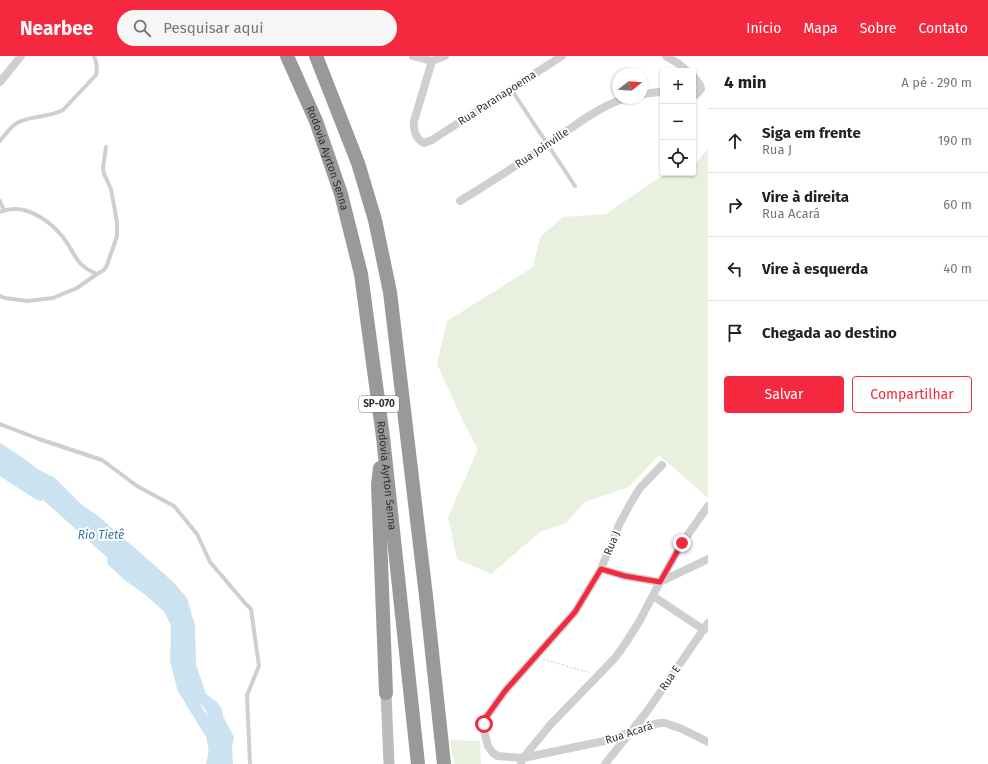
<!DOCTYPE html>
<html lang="pt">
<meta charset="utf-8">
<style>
:root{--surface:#fff;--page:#f6f6f6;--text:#202124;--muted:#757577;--line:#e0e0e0;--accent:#f4293f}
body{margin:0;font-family:"Fira Sans",sans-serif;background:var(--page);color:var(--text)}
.controls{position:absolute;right:12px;top:12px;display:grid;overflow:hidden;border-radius:4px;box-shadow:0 1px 3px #0004}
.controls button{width:36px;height:36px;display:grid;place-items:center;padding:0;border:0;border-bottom:1px solid var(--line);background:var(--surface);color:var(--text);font:20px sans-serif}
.compass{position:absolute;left:612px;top:12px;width:36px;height:36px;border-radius:50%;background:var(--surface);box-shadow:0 1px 3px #0004;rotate:73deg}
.stop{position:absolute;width:12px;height:12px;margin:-9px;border:3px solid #f4293f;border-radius:50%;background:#fff}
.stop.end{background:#f4293f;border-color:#fff;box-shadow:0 1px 4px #0008}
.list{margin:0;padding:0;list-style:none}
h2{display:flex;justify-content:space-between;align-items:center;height:52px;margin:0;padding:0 16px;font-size:17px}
h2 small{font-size:13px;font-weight:400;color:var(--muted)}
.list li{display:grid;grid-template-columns:26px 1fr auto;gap:12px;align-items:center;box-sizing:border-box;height:64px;padding:0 16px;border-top:1px solid var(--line)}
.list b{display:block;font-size:15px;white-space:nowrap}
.list p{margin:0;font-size:13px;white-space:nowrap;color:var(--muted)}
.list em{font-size:13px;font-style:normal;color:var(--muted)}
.actions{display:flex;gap:8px;padding:12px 16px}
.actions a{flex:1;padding:9px 0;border:1px solid var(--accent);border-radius:4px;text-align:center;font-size:14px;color:var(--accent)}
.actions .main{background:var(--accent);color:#fff}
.icon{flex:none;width:22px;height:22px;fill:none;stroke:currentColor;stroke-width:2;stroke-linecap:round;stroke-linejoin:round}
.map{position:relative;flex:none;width:708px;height:708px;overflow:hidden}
header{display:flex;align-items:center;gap:24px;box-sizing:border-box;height:56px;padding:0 20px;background:var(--accent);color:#fff}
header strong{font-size:19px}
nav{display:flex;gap:22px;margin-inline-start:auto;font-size:14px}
.search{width:280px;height:36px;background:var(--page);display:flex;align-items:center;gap:10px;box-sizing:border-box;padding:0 14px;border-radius:22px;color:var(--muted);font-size:15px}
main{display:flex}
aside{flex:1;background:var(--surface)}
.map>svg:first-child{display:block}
.green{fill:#e9f0e0}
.water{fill:#cbe3f0}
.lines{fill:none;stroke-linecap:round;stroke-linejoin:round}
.river{stroke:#cbe3f0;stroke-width:12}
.path{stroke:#cfcfcf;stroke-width:1;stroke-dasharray:2 2;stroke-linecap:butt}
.lane{stroke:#cfcfcf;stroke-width:4}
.street{stroke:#cfcfcf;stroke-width:8}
.secondary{stroke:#bcbcbc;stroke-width:11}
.highway{stroke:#999;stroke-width:14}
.route{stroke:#f4293f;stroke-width:5}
.labels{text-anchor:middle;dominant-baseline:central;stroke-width:4;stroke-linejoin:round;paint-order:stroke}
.shield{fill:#fff;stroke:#707070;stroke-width:1}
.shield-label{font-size:10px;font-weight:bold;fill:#323232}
.street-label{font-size:11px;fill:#323232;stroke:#fff}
.water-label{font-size:12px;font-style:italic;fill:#37799d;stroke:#fff}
</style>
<header>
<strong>Nearbee</strong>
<div class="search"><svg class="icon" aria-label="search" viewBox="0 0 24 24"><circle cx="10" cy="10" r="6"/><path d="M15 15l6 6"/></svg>Pesquisar aqui</div>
<nav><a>Início</a><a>Mapa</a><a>Sobre</a><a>Contato</a></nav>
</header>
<main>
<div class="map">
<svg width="708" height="708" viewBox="0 0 708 708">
<rect width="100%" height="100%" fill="#fff"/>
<!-- green -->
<path class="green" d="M708 93V441H707L659 399 629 431 585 446 566 467 540 476 491 518 457 503 448 461 478 393 464 367 437 308 447 265 533 211 540 181 563 161 606 158 666 117 686 118 687 117H693V110Z
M450 684 480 685 481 708H454Z"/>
<!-- water -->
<path class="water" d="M0 387 19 399 39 414 55 422 82 449 97 459 152 507 173 526 187 542 192 560 195 568 196 609 206 638 217 646 222 653 223 660 234 681 232 691 233 708H206L211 684 210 669 206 654 184 629 177 617 174 604 176 583 181 571 164 545 153 534 137 522 125 516 101 496 19 422 0 412Z"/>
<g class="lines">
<!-- river -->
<path class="river" d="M0 413 40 439
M113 505 128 519 149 534 169 552 177 568 176 605 183 632 212 679 215 697 213 708"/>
<!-- path -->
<path class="path" d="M543 603 590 617"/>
<!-- lane -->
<path class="lane" d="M511 33 575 130
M0 85C5 79 10 71 17 67 31 59 48 62 63 54L96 19C98 12 97 7 94 0
M0 145 4 154
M0 156C23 146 48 163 62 180 76 197 74 209 97 218L104 214 107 209 117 180V166L111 133 104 118 103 112 106 91
M0 240 5 242 27 245 53 242 77 232 97 218
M0 368 39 383 102 404 137 430 174 450 197 478 210 506 245 547 251 553 259 610 247 639 250 708"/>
<!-- street -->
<path class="street" d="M413 0 432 5 445 0
M666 0 679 8 687 15
M432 5 414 65C413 74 416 83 424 87L432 84 562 0
M693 20 700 29 701 33 696 39H693
M0 26 21 0
M642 38 659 36H663
M460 145C489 127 519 108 547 89 572 72 597 51 626 42
M662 409 640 432 630 448 619 469 601 513 575 556 505 635 487 660 484 668V675L488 690 493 697 498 700 523 702 609 684 646 670 660 667H665L682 673 708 686
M601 513 625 520 660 526
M660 526 708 503
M653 540 704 574
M521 708 523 702 551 668 615 602 625 588 639 566 660 526 682 487 708 450
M605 708 648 654 708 567"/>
<!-- secondary -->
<path class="secondary" d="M386 637 389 708"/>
<!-- highway -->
<g class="highway">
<path id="s1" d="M287 0 316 65 341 138 361 218 383 381 418 708"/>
<path d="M316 0 358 107 375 164 390 236 426 540 444 708"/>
<path d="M380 412 378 429 386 637"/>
</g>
</g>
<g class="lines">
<!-- route -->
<path class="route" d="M484 668 487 660 505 635 575 556 601 513 625 520 660 526 682 487"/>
</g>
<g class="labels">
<!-- shield labels -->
<rect class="shield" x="359" y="340" width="40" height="16" rx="3"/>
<g class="shield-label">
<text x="379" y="348">SP-070</text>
</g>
<!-- street labels -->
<g class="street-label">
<text transform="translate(497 42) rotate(-33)">Rua Paranapoema</text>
<text transform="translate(542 92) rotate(-34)">Rua Joinville</text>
<text stroke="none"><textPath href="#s1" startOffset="110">Rodovia Ayrton Senna</textPath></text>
<text stroke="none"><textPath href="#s1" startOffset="434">Rodovia Ayrton Senna</textPath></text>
<text transform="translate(612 487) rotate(-68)">Rua J</text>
<text transform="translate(670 622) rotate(-55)">Rua E</text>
<text transform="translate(629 677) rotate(-18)">Rua Acará</text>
</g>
<!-- water labels -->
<g class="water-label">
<text x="101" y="479">Rio Tietê</text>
</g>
</g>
</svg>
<div class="controls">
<button>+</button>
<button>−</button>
<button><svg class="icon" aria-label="locate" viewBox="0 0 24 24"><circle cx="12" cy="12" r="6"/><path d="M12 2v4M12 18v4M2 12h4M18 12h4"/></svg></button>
</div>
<svg class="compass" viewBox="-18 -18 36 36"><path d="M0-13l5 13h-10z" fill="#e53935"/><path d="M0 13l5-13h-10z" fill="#757577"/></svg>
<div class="stop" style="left:484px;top:668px"></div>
<div class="stop end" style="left:682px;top:487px"></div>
</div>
<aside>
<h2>4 min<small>A pé · 290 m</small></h2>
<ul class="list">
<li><svg class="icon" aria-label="ahead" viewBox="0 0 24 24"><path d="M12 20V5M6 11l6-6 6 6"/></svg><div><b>Siga em frente</b><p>Rua J</p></div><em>190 m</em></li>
<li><svg class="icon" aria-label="right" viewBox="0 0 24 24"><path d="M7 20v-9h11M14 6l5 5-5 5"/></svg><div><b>Vire à direita</b><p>Rua Acará</p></div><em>60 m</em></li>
<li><svg class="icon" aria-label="left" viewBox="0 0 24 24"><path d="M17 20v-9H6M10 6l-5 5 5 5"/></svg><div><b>Vire à esquerda</b></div><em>40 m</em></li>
<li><svg class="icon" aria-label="arrive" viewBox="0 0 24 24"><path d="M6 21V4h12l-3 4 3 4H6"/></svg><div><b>Chegada ao destino</b></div></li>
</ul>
<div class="actions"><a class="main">Salvar</a><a>Compartilhar</a></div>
</aside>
</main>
